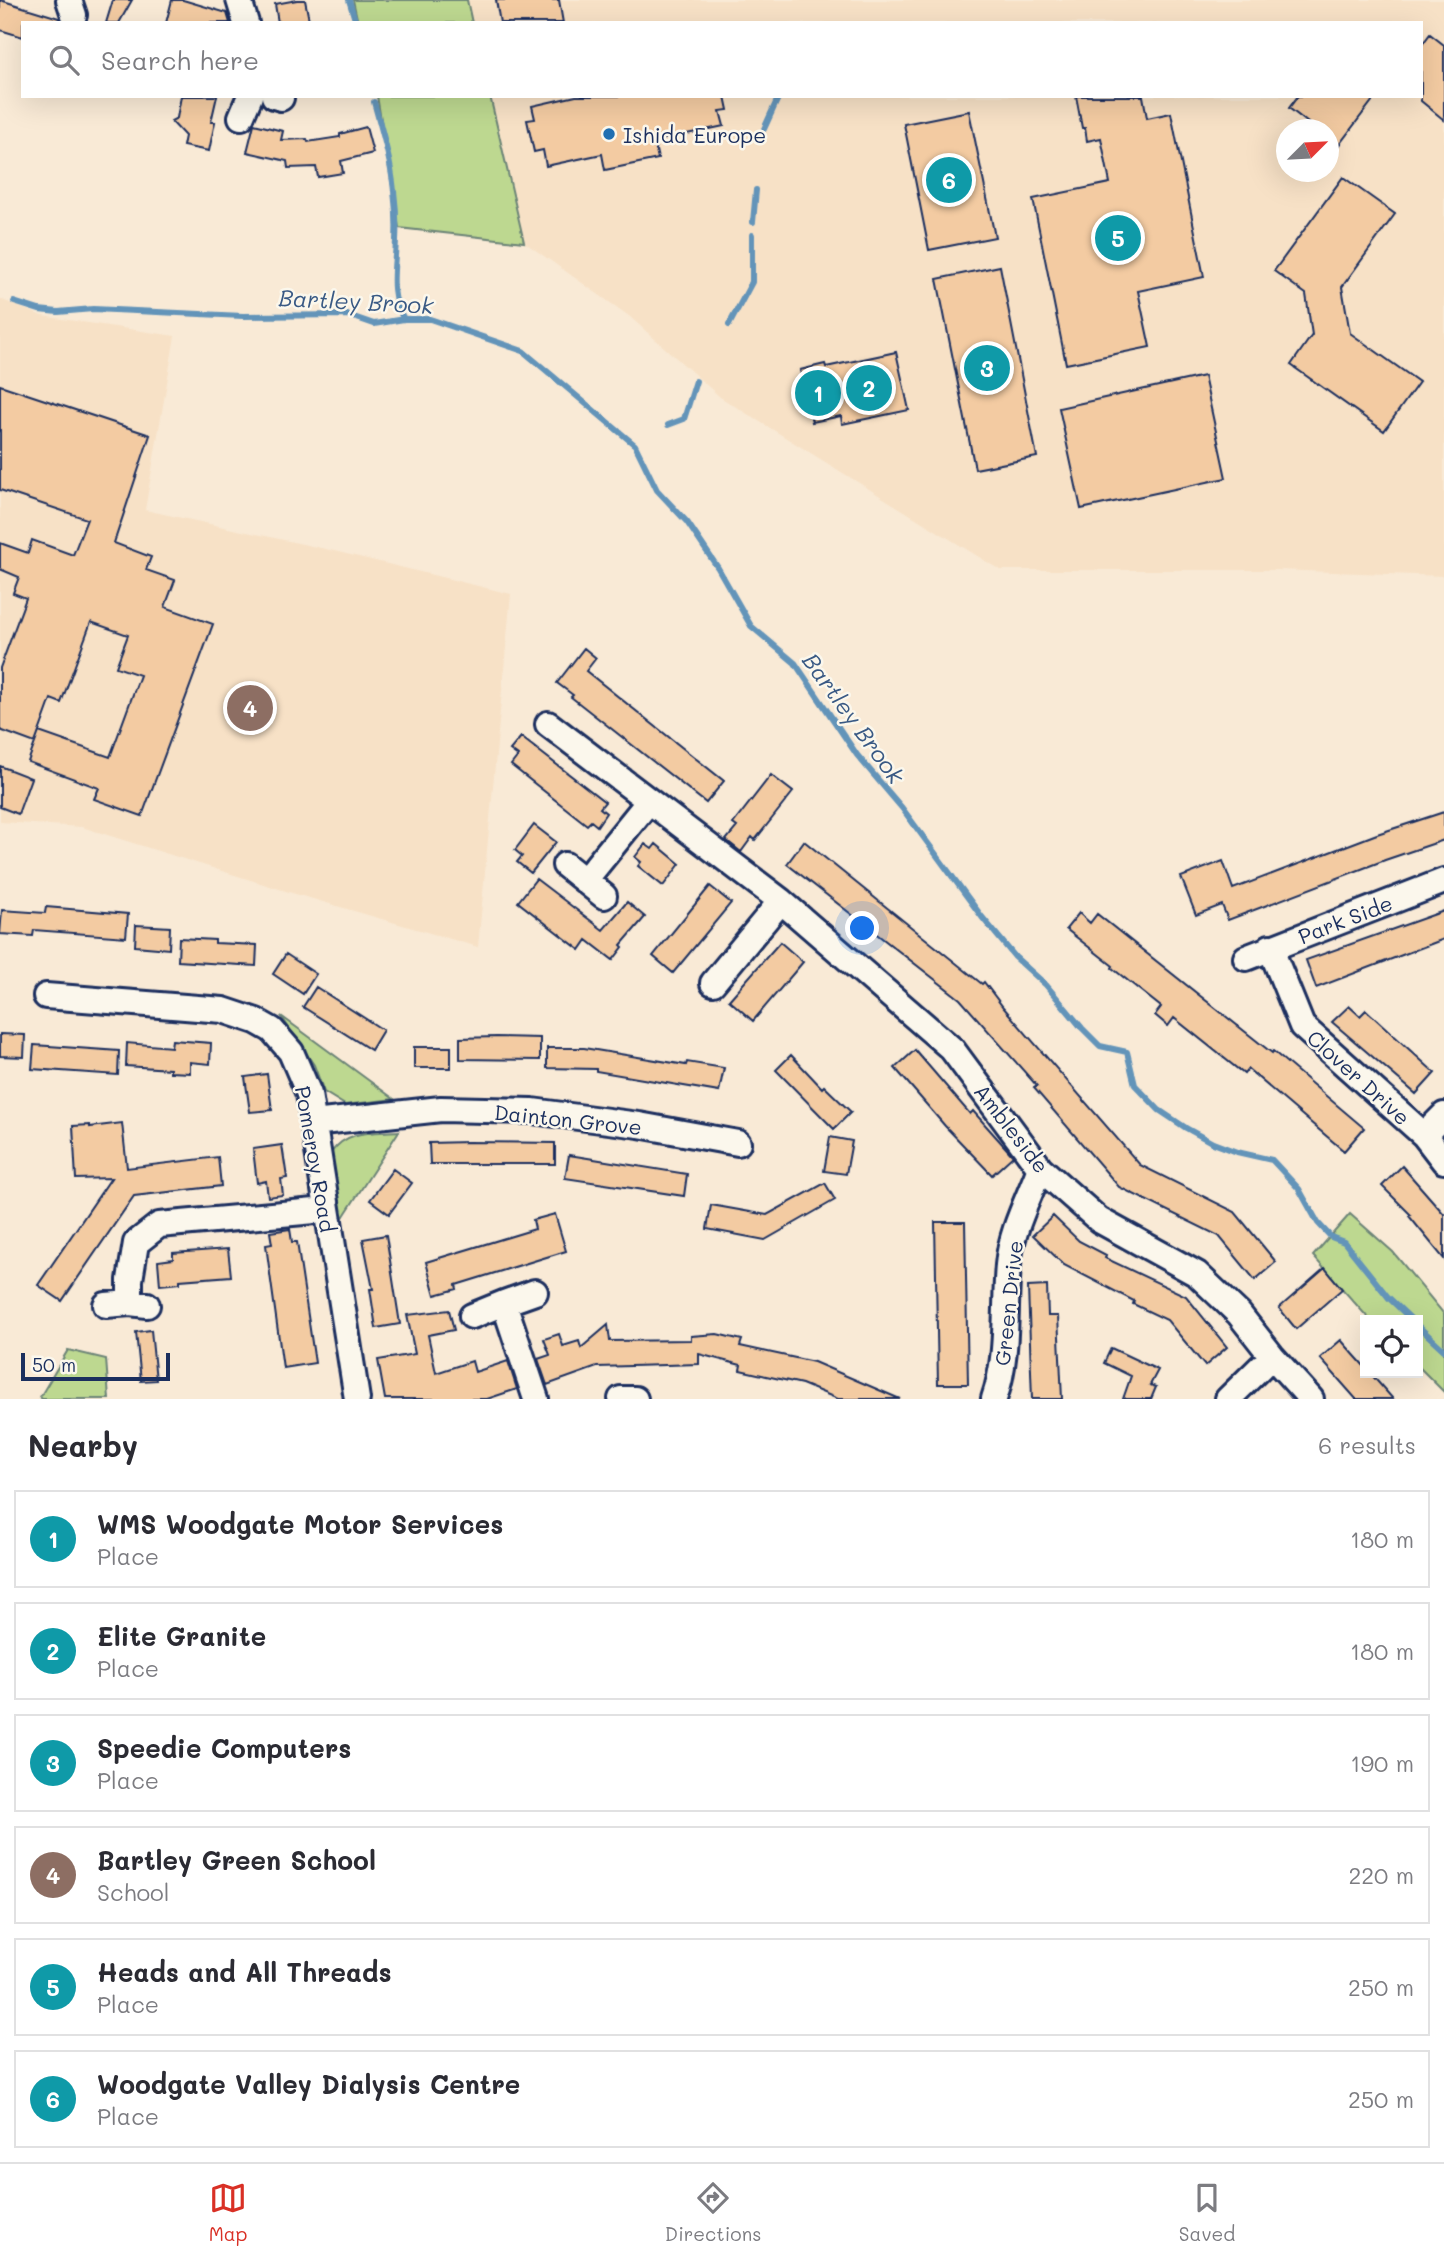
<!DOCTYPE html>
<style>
:root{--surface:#fff;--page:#f7f7f7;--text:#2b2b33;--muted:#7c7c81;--line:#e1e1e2;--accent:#d93025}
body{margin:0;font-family:Mali,sans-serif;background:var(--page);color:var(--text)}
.controls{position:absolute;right:21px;bottom:21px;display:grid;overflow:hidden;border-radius:0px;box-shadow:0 7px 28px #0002}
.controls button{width:63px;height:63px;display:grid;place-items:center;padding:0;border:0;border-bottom:2px solid var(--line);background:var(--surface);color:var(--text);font:35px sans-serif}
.compass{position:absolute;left:1276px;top:119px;width:63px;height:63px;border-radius:50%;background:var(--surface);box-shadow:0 7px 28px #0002;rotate:66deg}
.scale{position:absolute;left:21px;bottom:18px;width:149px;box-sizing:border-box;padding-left:7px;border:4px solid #1b2f5e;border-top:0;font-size:19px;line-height:24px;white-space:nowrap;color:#1b2f5e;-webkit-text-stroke:5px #fbf7ec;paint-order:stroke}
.you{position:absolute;left:863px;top:929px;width:24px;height:24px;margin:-18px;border:5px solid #fff;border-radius:50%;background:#1a73e8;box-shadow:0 0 0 10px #1a73e833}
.badge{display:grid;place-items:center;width:46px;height:46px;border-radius:50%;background:var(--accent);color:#fff;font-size:23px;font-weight:700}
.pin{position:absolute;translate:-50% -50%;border:4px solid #fff;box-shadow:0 2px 7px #0006}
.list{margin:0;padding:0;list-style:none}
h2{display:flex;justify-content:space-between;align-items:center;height:91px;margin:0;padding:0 28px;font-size:30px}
h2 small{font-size:23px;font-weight:400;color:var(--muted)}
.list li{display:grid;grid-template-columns:46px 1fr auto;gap:21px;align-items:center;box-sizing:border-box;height:98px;margin:0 14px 14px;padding:0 14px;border:2px solid var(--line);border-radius:0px}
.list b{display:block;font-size:26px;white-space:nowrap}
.list p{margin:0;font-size:23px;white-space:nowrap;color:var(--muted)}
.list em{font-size:23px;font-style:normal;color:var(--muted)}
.icon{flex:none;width:38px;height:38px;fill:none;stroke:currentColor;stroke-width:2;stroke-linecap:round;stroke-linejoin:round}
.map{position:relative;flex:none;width:1444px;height:1399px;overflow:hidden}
.search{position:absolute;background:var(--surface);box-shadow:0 7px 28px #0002;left:21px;right:21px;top:21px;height:77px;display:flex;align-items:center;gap:18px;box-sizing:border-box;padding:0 24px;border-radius:0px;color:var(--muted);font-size:26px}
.sheet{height:763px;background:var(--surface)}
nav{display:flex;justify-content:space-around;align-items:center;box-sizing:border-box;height:98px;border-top:2px solid var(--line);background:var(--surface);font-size:19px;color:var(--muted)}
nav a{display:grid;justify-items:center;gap:4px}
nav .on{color:var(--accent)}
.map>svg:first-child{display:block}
.built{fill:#f7e1c6;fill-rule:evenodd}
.green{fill:#bdd890;stroke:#6c8477;stroke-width:2}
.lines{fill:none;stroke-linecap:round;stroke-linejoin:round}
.stream{stroke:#6494b9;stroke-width:6}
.building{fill:#f3cba2;stroke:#1b2f5e;stroke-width:2}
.minor-casing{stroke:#1b2f5e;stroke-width:30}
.minor{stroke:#fbf7ec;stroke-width:24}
.poi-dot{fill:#1f6fb2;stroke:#fbf7ec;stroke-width:2.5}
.labels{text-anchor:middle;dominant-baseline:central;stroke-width:5;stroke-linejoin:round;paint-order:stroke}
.poi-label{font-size:21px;fill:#1b2f5e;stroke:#fbf7ec;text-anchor:start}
.street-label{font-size:21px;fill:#1b2f5e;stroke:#fbf7ec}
.water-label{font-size:23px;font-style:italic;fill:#395984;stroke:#fbf7ec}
</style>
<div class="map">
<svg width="1444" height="1399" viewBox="0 0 1444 1399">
<rect width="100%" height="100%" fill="#f9ead6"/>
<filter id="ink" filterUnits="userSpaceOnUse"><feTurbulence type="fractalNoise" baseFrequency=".0143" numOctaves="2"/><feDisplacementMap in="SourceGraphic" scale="14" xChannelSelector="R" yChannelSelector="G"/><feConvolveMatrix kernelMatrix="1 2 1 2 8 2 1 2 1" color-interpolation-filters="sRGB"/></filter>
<g filter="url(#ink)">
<!-- built -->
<path class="built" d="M467 0H1444V576L1277 570H1000L720 397 629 316 524 242 490 96H1421V23H472ZM1286 130H1328V172H1286Z
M0 299 42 316 175 336 145 510 330 550 511 594 478 947 292 893 82 827 0 822Z"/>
<!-- green -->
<path class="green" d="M353 0H467L472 23H358Z
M377 96H490L524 242 399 228Z
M281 1016 394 1099 345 1105 324 1092 314 1065Z
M399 1131 340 1222 331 1153C347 1129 373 1133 399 1131Z
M1350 1214 1393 1252 1444 1314V1392L1418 1366V1320H1370L1313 1256Z
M68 1350 106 1359 109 1399H42L40 1397Z"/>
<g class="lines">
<!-- stream -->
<path class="stream" d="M349 0 356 23
M374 102C382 131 391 161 394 191 396 207 397 224 396 240 395 268 388 294 404 319
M764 129 779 96
M753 222 756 190
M14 302 39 310 58 312 93 309 243 316 348 315 374 324 404 319H430L523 351 635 445 657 490 687 522 718 568 751 626 795 663 857 755 902 808 982 917 1015 957 1046 985 1082 1028 1100 1046 1127 1052 1135 1085 1159 1110 1186 1128 1213 1143 1237 1152 1272 1160 1299 1189 1318 1223 1331 1237 1344 1242 1388 1297 1412 1320
M729 325 752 282V235
M668 425 684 419 696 381
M1418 1326 1444 1350"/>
</g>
<!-- building -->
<path class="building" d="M0 0 59 18 61 23H23V37L0 30Z
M113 0H132L119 23H106Z
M172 0H183L227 13 230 23H166Z
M297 0H305L309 20 278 23 275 4Z
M496 0H559L563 23H500Z
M1430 34 1444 45V120L1421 101V46Z
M181 96H217L211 122H215L209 151 183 146 185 136 171 121 177 118Z
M576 96H725L728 110 720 111 724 126 654 141 658 159 605 170 602 154 546 166 543 150 534 152 527 120 535 119 532 106Z
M1076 96H1143L1147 118 1171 113 1204 277 1138 291 1150 347 1066 364 1033 199 1110 183 1101 138 1087 141 1085 128H1082Z
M1298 96H1376L1338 146 1328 138V130H1317L1289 108Z
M969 111 995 237 929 250 904 124Z
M254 124 283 131 281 140 307 139 308 142 340 137V134L366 127 373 153 341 161 343 173 318 177 316 167 288 168 287 161 247 152Z
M1343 177 1395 214 1342 287 1350 333 1419 382 1384 431 1291 365 1312 335 1306 294 1274 271Z
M1000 266 1037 457 975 469 937 279Z
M896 352 909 410 842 424 841 416 812 422 800 370 825 364 826 367Z
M1204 376 1226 478 1081 509 1059 408Z
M0 385 150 435 114 543 151 557 146 570 175 580 165 607 213 624 142 816 94 799 99 788 28 762 39 732 110 757 140 675 116 667 128 635 91 622 61 703 51 699 35 743 0 730V668L26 598 13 593 19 577 0 569V543L28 553 32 540 73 555 87 519 0 490Z
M584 648 596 658 586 671 724 781 706 803 571 697 573 695 557 683Z
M521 737 605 802 600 808 606 813 597 826 591 821 587 825 511 765 518 756 510 750Z
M0 766 31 778 18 814 0 807Z
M771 775 793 792 755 840 752 837 741 852 726 840 737 827 733 824Z
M1444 812V840L1385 860 1228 920 1222 905 1196 915 1181 877 1223 861 1233 889 1377 834Z
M534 825 556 842 531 873 517 862 522 856 515 850Z
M804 841 982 984 984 982 1003 1007 1140 1165 1235 1212 1276 1262 1255 1280 1219 1236 1119 1187 1034 1088 1037 1086 960 999 787 864Z
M645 844 652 849 656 844 680 864 663 886 638 866 641 862 635 857Z
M536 879 603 930 627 902 645 917 621 945 623 947 613 960 587 940 580 950 518 902Z
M710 886 731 903 673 973 653 956Z
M46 907 128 914 126 937 34 930 33 936 0 934 2 910 45 913Z
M1444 911V939L1316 988 1306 960Z
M1079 913 1090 923 1097 914 1272 1053 1273 1051 1364 1128 1344 1151 1248 1069 1244 1074 1174 1018 1168 1026 1155 1015 1161 1007 1112 968 1113 966 1066 929Z
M136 925 170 927 169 949 135 946Z
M179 938 215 940V943L257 945 256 966 178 961Z
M780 942 803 962 753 1021 729 1000Z
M286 954 316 974 303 994 273 974Z
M316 987 383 1030 371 1050 303 1007Z
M1349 1006 1360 1016 1366 1010 1435 1073 1416 1094 1332 1022Z
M0 1034 25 1035 24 1057 0 1056Z
M496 1037 540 1038V1060L460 1059V1038Z
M172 1040 211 1043 210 1064 190 1062V1073L170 1072V1069L126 1066 127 1043 171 1047Z
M34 1045 119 1051 118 1075 32 1069Z
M414 1047H451V1068H414Z
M547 1048H584L686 1065 687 1062 724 1068 719 1092 596 1071V1069L547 1068Z
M915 1050 970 1114 973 1111 1013 1156 992 1175 945 1126 895 1068Z
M791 1055 822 1088 824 1086 851 1112 834 1129 776 1070Z
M267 1074 272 1110 250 1112 245 1077Z
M122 1123 127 1168 218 1157 221 1186 134 1196 62 1301 38 1285 111 1178 76 1179 73 1126 90 1125V1127Z
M830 1137 852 1141 846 1174 824 1171Z
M468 1142 555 1143V1164H430L429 1143Z
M282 1145 287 1178 281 1179 283 1195 268 1197 266 1181 257 1183 253 1149Z
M569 1155 687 1174 684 1196 565 1178Z
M1402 1166 1444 1214V1259L1409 1216 1411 1215 1382 1186Z
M393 1169 412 1183 389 1214 370 1200Z
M825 1183 835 1200 765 1240 707 1229 711 1205 767 1215Z
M555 1214 566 1251 456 1285 457 1289 435 1295 426 1262 535 1229 533 1220Z
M1053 1216 1079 1241 1106 1255 1105 1258 1186 1296 1227 1347 1205 1366 1167 1320 1133 1304 1134 1301 1064 1265 1033 1235Z
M935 1222H965L968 1384H938Z
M290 1229 292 1242H297L315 1363 283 1368 266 1245 272 1244 270 1232Z
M386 1235 400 1324 376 1328 370 1289H373L363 1239Z
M228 1249 231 1276 180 1280V1283L160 1285 158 1261 173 1259V1253Z
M1325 1268 1342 1289 1296 1329 1279 1308Z
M1047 1286 1048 1316H1058L1062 1399H1032L1028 1287Z
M449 1310 454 1330 428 1335 436 1373 472 1361 475 1372 508 1361 517 1389 487 1399H385L378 1360 415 1354 407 1315Z
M608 1325 610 1341 691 1340V1336L717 1334 742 1340 740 1346 814 1362 900 1399H838L802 1384 740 1370 741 1365 699 1354V1364L597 1367 547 1385 538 1359 550 1355 544 1339 559 1334 563 1346 579 1341 581 1348Z
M151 1330 156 1380 141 1381 136 1332Z
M1341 1340 1365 1367V1373H1370L1393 1399H1356L1320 1358Z
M1111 1348 1158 1370 1150 1385 1156 1387 1151 1399H1123L1131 1376 1104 1363Z"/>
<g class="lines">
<defs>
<path id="minor" d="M69 0 74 15
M239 0 246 23
M274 96 281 98
M241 117 250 96
M548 724 781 901 952 1049 1040 1168 1099 1220 1197 1274 1239 1314 1272 1356 1311 1399
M565 865 604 896
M585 880 649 801
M1270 947 1302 1026 1424 1135 1444 1161
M1246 958 1444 881
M713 983 781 901
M46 996 223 1010 256 1021 272 1030 291 1052 309 1094 357 1399
M313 1123 441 1109 532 1111 639 1125 738 1143
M1424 1135 1444 1115
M535 1292 504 1303 536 1399
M130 1303V1280L136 1243 159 1225 326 1210
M106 1305 130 1303 147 1305
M472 1316 504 1303
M621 1399H635
M994 1399C1009 1356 1004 1310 1008 1265 1011 1231 1028 1200 1040 1168
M1228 1399 1272 1356"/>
</defs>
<!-- minor casing -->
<use href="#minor" class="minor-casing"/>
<!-- minor -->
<use href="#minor" class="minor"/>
</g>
</g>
<!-- markers -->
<circle class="poi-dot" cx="609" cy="134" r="7"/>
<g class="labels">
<!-- poi labels -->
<g class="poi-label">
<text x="623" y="134">Ishida Europe</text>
</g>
<!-- street labels -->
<g class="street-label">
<text transform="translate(1345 919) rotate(-21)">Park Side</text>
<text transform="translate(1359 1077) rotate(42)">Clover Drive</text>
<text transform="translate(568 1119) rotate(6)">Dainton Grove</text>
<text transform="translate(1012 1128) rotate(52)">Ambleside</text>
<text transform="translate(316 1159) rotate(80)">Pomeroy Road</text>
<text transform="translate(1008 1303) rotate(-84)">Green Drive</text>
</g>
<!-- water labels -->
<g class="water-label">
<text transform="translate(356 301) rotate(3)">Bartley Brook</text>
<text transform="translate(854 718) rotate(54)">Bartley Brook</text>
</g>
</g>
</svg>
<div class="controls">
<button><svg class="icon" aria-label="locate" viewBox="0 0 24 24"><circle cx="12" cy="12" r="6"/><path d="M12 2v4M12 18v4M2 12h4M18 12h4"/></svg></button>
</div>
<svg class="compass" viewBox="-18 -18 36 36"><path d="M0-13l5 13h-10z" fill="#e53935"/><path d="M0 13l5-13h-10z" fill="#7c7c81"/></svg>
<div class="scale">50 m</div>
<div class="you"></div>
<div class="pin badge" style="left:818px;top:393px;background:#0f9aa8">1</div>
<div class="pin badge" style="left:869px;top:388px;background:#0f9aa8">2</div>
<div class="pin badge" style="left:987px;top:368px;background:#0f9aa8">3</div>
<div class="pin badge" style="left:250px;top:708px;background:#8d6e63">4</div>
<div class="pin badge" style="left:1118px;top:238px;background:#0f9aa8">5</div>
<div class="pin badge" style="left:949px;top:180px;background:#0f9aa8">6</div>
<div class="search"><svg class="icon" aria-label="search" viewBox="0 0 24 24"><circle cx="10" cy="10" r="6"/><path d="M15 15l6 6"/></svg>Search here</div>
</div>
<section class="sheet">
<h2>Nearby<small>6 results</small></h2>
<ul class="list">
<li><span class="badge" style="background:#0f9aa8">1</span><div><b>WMS Woodgate Motor Services</b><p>Place</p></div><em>180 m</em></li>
<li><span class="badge" style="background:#0f9aa8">2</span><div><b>Elite Granite</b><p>Place</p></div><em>180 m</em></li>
<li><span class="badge" style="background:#0f9aa8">3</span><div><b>Speedie Computers</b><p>Place</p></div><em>190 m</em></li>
<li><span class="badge" style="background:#8d6e63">4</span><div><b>Bartley Green School</b><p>School</p></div><em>220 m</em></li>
<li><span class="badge" style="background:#0f9aa8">5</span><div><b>Heads and All Threads</b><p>Place</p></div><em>250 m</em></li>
<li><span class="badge" style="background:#0f9aa8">6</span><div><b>Woodgate Valley Dialysis Centre</b><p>Place</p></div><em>250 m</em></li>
</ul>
</section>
<nav>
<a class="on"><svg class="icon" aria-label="map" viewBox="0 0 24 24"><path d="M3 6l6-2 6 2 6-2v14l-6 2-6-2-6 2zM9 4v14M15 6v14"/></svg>Map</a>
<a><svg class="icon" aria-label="directions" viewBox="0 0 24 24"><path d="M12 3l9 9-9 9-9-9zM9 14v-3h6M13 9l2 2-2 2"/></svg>Directions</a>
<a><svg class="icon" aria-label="saved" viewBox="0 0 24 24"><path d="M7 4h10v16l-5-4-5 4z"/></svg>Saved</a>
</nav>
